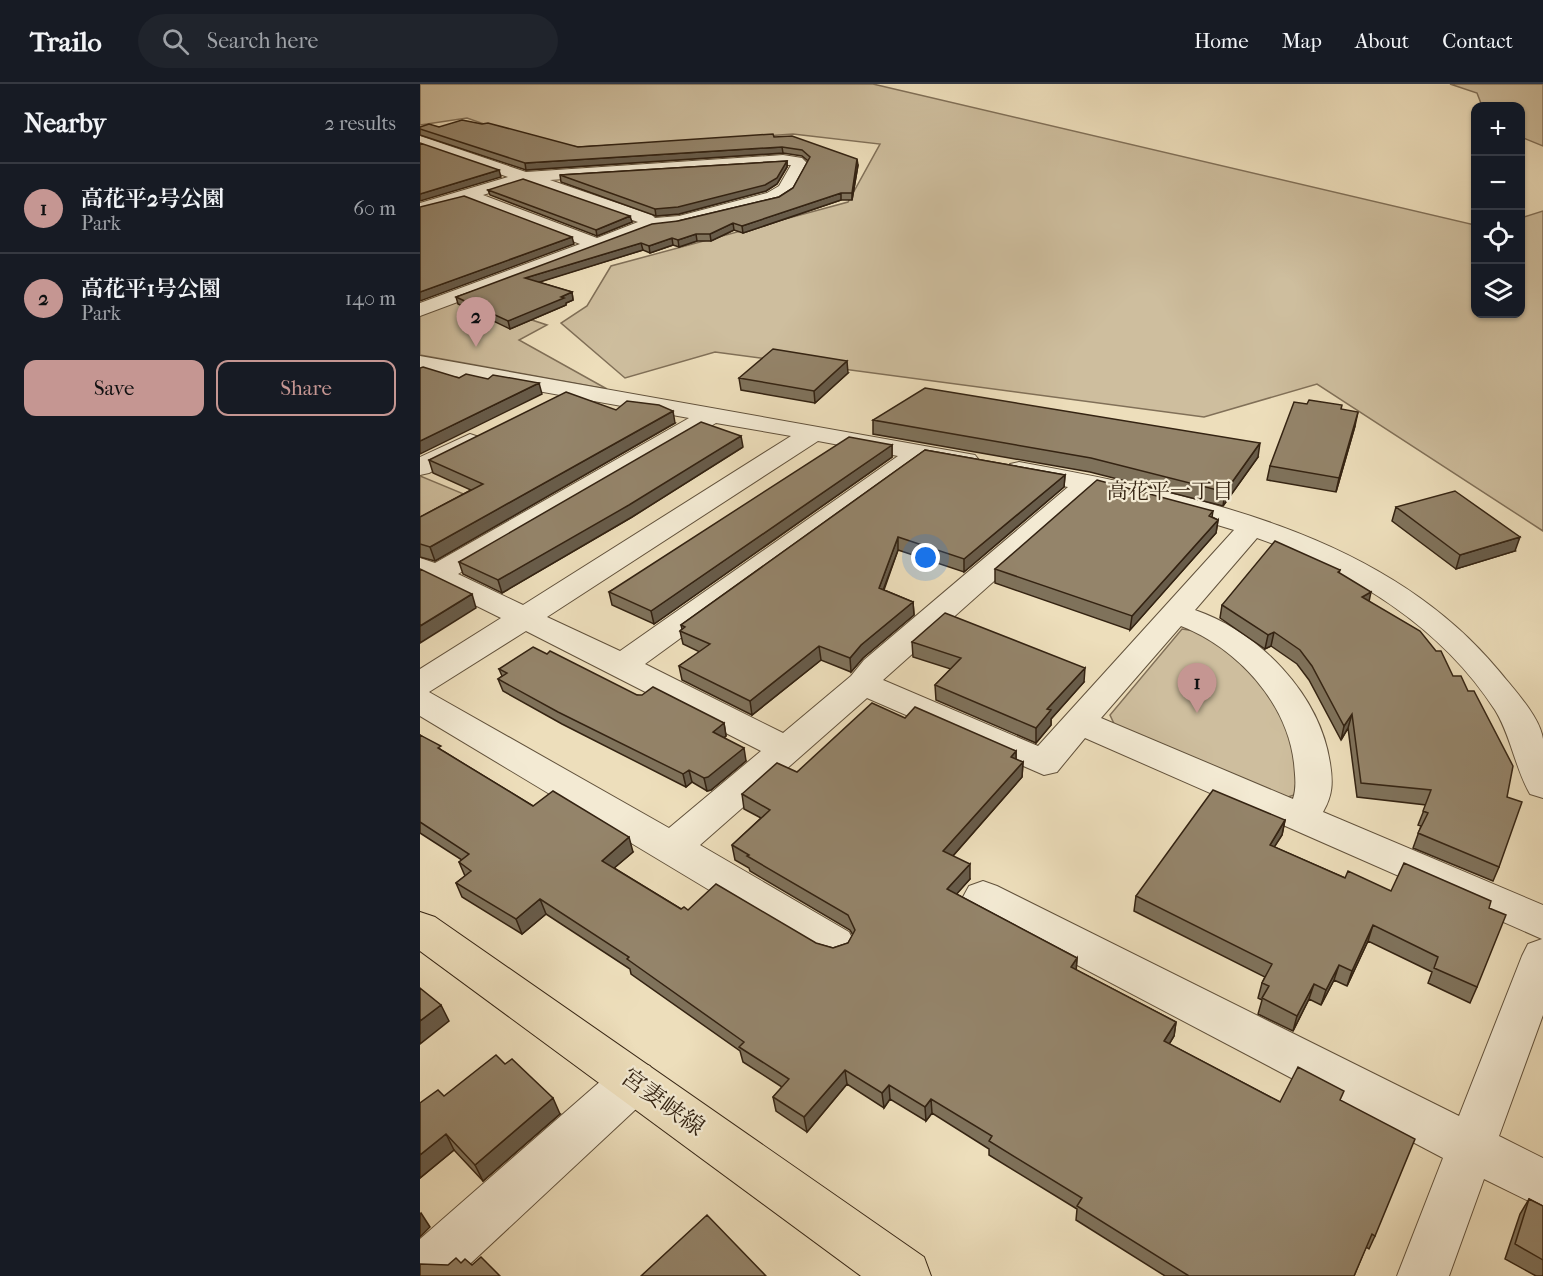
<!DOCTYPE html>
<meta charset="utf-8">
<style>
:root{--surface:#171b24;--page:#20242c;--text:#f1f3f6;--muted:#9ea1a6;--line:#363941;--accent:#c59692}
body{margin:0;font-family:"IM FELL French Canon","Noto Serif JP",serif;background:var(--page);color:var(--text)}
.controls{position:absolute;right:18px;top:18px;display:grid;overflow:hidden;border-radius:12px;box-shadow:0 2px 4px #0004}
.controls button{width:54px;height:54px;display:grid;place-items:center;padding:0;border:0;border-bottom:2px solid var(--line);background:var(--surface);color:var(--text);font:30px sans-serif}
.you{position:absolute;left:506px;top:474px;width:21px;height:21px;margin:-15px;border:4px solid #fff;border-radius:50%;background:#1a73e8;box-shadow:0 0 0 9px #1a73e833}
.badge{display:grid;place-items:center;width:39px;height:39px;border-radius:50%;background:var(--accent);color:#111;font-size:20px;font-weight:700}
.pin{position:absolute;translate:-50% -50px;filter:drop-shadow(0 2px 3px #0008)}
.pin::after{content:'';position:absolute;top:32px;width:21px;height:18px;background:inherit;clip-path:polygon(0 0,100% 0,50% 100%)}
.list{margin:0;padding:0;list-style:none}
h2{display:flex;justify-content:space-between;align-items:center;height:78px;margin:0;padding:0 24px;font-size:26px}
h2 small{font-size:20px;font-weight:400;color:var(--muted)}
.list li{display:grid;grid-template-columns:39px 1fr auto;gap:18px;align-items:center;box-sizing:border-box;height:90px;padding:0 24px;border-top:2px solid var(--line)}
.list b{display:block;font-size:22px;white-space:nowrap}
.list p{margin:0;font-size:20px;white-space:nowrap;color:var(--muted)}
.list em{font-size:20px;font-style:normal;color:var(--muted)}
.actions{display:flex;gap:12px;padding:18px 24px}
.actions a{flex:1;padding:14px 0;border:2px solid var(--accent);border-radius:12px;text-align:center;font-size:21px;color:var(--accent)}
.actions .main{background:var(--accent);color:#111}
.icon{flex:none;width:33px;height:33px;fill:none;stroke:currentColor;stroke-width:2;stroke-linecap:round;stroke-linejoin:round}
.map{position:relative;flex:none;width:1123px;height:1192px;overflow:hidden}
header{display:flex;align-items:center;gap:36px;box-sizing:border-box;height:84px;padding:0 30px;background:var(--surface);border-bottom:2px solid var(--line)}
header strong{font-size:28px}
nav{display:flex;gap:33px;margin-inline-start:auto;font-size:21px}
.search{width:420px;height:54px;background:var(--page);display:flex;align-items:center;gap:15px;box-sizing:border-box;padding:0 21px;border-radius:33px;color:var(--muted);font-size:22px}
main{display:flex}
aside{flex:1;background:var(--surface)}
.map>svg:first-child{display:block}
.green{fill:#cebe9e;stroke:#817058;stroke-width:1.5}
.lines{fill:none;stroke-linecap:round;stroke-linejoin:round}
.minor-casing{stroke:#62523c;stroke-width:2}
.primary-casing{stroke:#342312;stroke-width:2}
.minor{fill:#f3ead3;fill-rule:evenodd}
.primary{fill:#eddebb;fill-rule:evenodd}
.wall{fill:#7f725b;stroke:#342312;stroke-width:1.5}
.shaded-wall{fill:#685c4a;stroke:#342312;stroke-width:1.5}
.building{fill:#94846a;stroke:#342312;stroke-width:1.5}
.labels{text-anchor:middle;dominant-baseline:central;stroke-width:4.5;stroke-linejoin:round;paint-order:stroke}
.neighbourhood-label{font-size:21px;fill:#342312;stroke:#f3ead3}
.near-street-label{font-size:24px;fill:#342312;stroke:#f3ead3}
</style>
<header>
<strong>Trailo</strong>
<div class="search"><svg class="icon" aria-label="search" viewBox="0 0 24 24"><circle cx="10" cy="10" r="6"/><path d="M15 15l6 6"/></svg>Search here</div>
<nav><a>Home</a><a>Map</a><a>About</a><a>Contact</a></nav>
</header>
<main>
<aside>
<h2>Nearby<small>2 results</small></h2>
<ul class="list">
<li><span class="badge">1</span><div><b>高花平2号公園</b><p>Park</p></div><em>60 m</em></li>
<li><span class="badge">2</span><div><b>高花平1号公園</b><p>Park</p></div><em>140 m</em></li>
</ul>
<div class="actions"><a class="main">Save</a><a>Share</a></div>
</aside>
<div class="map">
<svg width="1123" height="1192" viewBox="0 0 1123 1192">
<rect width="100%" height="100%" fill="#eddebb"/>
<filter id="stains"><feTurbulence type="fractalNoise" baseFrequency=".00333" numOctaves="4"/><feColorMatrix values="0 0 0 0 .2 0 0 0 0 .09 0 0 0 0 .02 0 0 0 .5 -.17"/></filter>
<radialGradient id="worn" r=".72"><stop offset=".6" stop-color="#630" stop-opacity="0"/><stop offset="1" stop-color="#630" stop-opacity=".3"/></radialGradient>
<!-- green -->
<path class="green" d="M0 0H453L1055 141 1056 230H1100L1101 134 1123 127V447L897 300 784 333 295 268 205 294 141 239 167 222 191 182 428 118 460 60 373 50 141 67 47 34 0 41Z
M1030 0H1123V62L1101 53 1100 22H1062L1057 9Z
M45 214 127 241 99 256 187 305 0 271V231Z
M0 392 51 413 0 442Z
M762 545 783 548 835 592 873 649 877 710 862 715 696 644 690 631Z"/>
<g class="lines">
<defs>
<path id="minor" d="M0 52 106 88 363 71 382 74 388 80 372 109 359 117 259 142 233 145 0 232V219L160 160 46 116 0 129V119L88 93 0 62ZM363 81H371L359 102 347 109 259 132 235 134 232 131 130 96ZM104 98 218 138 177 154 63 111Z
M0 272 555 371 559 376 555 381 546 384 505 376 225 580 363 649 431 592 444 576 648 403 590 392 586 386 590 380 599 378C767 409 964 447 1079 587 1093 604 1120 633 1123 655 1123 674 1123 695 1123 714L1110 710C1095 684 1091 652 1075 626 1021 542 930 486 837 454L775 526C839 548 900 610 910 679 913 698 913 711 903 728L1123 821V931L1079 1052 1123 1074V1124L1064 1095 1029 1192H977L1023 1074 549 824 543 813 549 802 563 797 577 802 1039 1032 1102 872 1108 860 1122 855 665 654 637 688 624 691 447 614 280 761 429 848 435 860 429 872 414 877 399 872 0 632V585L81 534 0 494V474L15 479 269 334 0 286ZM296 339 371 352 103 521 38 490ZM398 357 478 372 200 567 127 533ZM674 408 728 420 814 446 618 662 463 596ZM761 542C817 564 867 618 874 679 875 691 877 703 873 715L681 634ZM106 547 341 667 249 744 9 608Z
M50 350 59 353 63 358 59 363 9 389 0 391V373Z
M214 976 230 982 237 997 230 1012 37 1192H0V1155L198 982Z"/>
<path id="primary" d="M0 828 15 833 504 1173 511 1192H441L0 867Z"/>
</defs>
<!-- minor casing -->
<use href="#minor" class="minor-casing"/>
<!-- primary casing -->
<use href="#primary" class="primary-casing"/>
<!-- minor -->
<use href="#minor" class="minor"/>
<!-- primary -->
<use href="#primary" class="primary"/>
</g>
<!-- wall -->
<path class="wall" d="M0 43H19L158 63 354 53 438 81 432 116H421L323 149 314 146 291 157H277L259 163 253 161 230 169 223 166 118 198 152 208 153 216 146 219V221L90 245 38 220 36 213 258 137 359 113 373 104 388 77 382 72 363 69 106 86 0 51Z
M367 77V83L357 100 346 107 259 130 236 132 141 98 140 91Z
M68 106 212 138 177 152 70 111Z
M428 289 395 319 321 306 319 294Z
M921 325 935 342 916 408 847 396 850 382Z
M196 326 255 339 15 477 0 473V433L51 406 13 389 9 376Z
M453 336 838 373 803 422 670 388 453 350Z
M472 361V373L234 540 192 521 189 508Z
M323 363 212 433 82 509 43 490 39 478Z
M505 366 645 391 644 403 544 488 478 466 464 506 493 518 494 531 443 574 431 588 401 576 332 631 262 596 259 582 280 568 263 560 260 547 262 545 261 541Z
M976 423 1095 467 1036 485 972 437Z
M793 427 792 433 798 436 796 449 710 546 575 499V485Z
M920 486 919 489 949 517 1087 713 1079 783 1073 797 993 764 1001 742 998 741 1006 721 937 713 928 644 921 656 889 596 877 580 851 562 845 565 800 534 802 521Z
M492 558 664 598 631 635V641L616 659 516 616 515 601 531 585 493 573Z
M79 585 217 611 304 639 306 652 304 654 326 677 291 706 287 707 272 698 266 703 142 640 83 607 78 595 82 592Z
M485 634 596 667V676L603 678 602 693 533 772 550 795 536 810 657 874 656 886 756 938 754 952 749 960 860 1018 921 1017 955 1152 949 1165 946 1163 934 1192H745L656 1136 657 1125 569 1071V1065L512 1029 506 1037 470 1015 464 1024 427 1000 387 1048 356 1027 353 1013 362 1003 323 978 320 967 211 890 210 885 126 830 102 850 42 813 36 799 45 792 39 778 42 776 0 749V651L23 667 113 722 213 768 194 784 261 825 268 826 413 864 428 859 433 851 430 846 330 787 329 784 315 776 312 761 341 734 324 725 322 710 377 688Z
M865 736 862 751 854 763 925 794 971 807 1069 824 1057 903 1050 919 1008 899 1012 888 948 857 927 902 914 896 901 921 889 915 873 947 838 930 842 916 838 914 842 899 845 893 714 827 716 812Z
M24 1012 140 1030 63 1097 34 1066 0 1094Z
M1109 1115 1123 1122V1192H1116L1085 1175 1100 1130Z"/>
<!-- shaded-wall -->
<path class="shaded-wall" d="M362 63 363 69 106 86 105 79Z
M437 75 438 81 432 116V109Z
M367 77V83L357 100 346 107 259 130 236 132 235 125Z
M79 86 81 93 0 117V110Z
M421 109V116L323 149 322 142Z
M210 132 212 138 177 152 176 146Z
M313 139 314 146 291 157 290 150Z
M276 150 277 157 259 163 258 156Z
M152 153 154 160 0 217V208Z
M252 154 253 161 230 169 229 162Z
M221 159 223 166 107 202 105 194Z
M152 208 153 216 146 219V221L90 245 88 237Z
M427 277 428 289 395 319 394 307Z
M119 299 122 310 0 370V357Z
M253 327 255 339 15 477 10 463Z
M938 328 935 342 916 408 919 394Z
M321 352 323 363 212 433 82 509 78 496Z
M840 359 838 373 803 422 805 408Z
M472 361V373L234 540 231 527Z
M645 391 644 403 544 488V475Z
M798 436 796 449 710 546 712 532Z
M478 453V466L459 517V504Z
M1100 453 1095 467 1036 485 1040 471Z
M951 508 948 522 942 513Z
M52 510 56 524 0 559V542Z
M493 518 494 531 443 574 431 588 430 574 441 561Z
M854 548 851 562 845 565 848 551Z
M399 562 401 576 332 631 330 617Z
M665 584 664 598 631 635V641L616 659V644L627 625Z
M932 630 928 644 921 656 924 642Z
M304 639 306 652 295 661 293 648Z
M324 664 326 677 291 706 287 707 284 694Z
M596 667V681L591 673Z
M603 678 602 693 524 782 523 767Z
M269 686 272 698 266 703 263 690Z
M865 736 862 751 846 776 850 761Z
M209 753 213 768 186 791 182 777Z
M550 780V795L528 820 527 805Z
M120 815 126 830 102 850 96 835Z
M953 841 948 857 927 902 932 887Z
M657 874 656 889 651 883Z
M919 881 914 896 901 921 906 906Z
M894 900 889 915 873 947 877 932Z
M21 921 29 937 0 960V937Z
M756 938 754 952 742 972 744 957Z
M425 986 427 1000 387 1048 384 1033Z
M469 1001 470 1015 464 1024 462 1009Z
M133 1014 140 1030 63 1097 55 1081Z
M511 1015 512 1029 506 1037 505 1023Z
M26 1050 34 1066 0 1094V1071Z
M1 1129 10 1143 0 1153V1130Z"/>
<!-- building -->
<path class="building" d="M42 36 62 40 68 39 158 63 353 50 354 53 372 52 437 75 432 109H421L322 142 313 139 290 150H276L258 156 252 154 229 162 221 159 105 194 152 208 141 213 144 214 88 237 36 213 232 140 258 137 359 113 373 104 390 73 382 66 362 63 105 79 0 45V43L9 40 19 43Z
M0 59 79 86 0 110Z
M367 77 357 94 345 101 258 123 235 125 140 91Z
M103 95 210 132 176 146 68 106Z
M44 112 152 153 0 208V123Z
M353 265 427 277 394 307 319 294Z
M3 283 39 294 46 290 68 295 73 291 119 299 0 357V284Z
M505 304 840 359 805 408 671 374 453 336Z
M146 308 196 326 207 317 239 321 253 327 10 463 0 460V433L63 400 9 376Z
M889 316 922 321 921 325 938 328 919 394 850 382 874 318 887 320Z
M281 338 321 352 209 421 78 496 39 478Z
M429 353 472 361 231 527 189 508Z
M505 366 645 391 544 475 478 453 459 504 493 518 441 561 430 574 399 562 330 617 259 582 290 560 260 547 265 543 261 541Z
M677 396 793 427 789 432 798 436 712 532 575 485Z
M1035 407 1100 453 1040 471 976 423Z
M855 457 920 486 918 488 951 508 942 513 1000 547 1016 567H1021L1033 592H1041L1048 607H1054L1093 682 1087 713 1102 718 1079 783 998 749 1008 729 1003 727 1011 706 941 699 932 630 924 642 892 582 880 566 854 548 848 551 802 521Z
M0 485 52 510 0 542Z
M525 529 665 584 627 625 631 626 616 644 515 601 541 574 492 558Z
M113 563 127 570 130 567 217 611H222L233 603 304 639 293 648 324 664 288 693 284 694 269 686 263 690 138 628 78 595 87 589 79 585Z
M452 619 485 634 495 623 596 667 591 673 603 678 523 767 550 780 527 805 657 874 651 883 756 938 744 957 860 1018 878 983 924 1007 920 1016 995 1055 955 1152 952 1150 934 1192H769L657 1122 662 1114 569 1057 572 1052 511 1015 505 1023 469 1001 462 1009 425 986 384 1033 353 1013 369 995 319 963 324 958 207 875 209 873 120 815 96 835 36 799 51 787 39 778 49 770 0 738V651L21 662 18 664 113 722 133 707 209 753 182 777 261 825 264 823 268 826 296 800 396 859 413 864 428 859 435 846 428 831 327 772 329 771 312 761 350 726 322 710 357 679 377 688Z
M793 706 865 736 850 761 925 794 928 787 971 807 984 779 1071 817 1069 824 1086 831 1057 903 1014 884 1018 873 953 841 932 887 919 881 906 906 894 900 877 932 842 914 849 902 842 899 852 880 716 812Z
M0 904 21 921 0 937Z
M76 971 85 980 92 975 133 1014 55 1081 26 1050 0 1071V1019L18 1006 24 1012Z
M1109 1115 1123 1122V1176L1095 1160Z
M287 1131 346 1192H221Z
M61 1173 80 1192H0V1180L28 1181 36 1174 41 1179 45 1175 52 1181Z"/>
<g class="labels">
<!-- neighbourhood labels -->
<g class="neighbourhood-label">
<text x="750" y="407">高花平一丁目</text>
</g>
<!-- near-street labels -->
<g class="near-street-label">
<text transform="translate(243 1018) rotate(36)">宮妻峡線</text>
</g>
</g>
<rect width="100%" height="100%" filter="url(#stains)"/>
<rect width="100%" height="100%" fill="url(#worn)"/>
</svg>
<div class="controls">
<button>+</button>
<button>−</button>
<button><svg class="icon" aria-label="locate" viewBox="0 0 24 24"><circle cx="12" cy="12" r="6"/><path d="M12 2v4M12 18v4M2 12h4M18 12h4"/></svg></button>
<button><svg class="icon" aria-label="layers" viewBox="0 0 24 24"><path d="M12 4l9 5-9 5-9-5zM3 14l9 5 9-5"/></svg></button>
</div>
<div class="you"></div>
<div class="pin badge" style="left:777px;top:629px">1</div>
<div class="pin badge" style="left:56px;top:263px">2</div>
</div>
</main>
